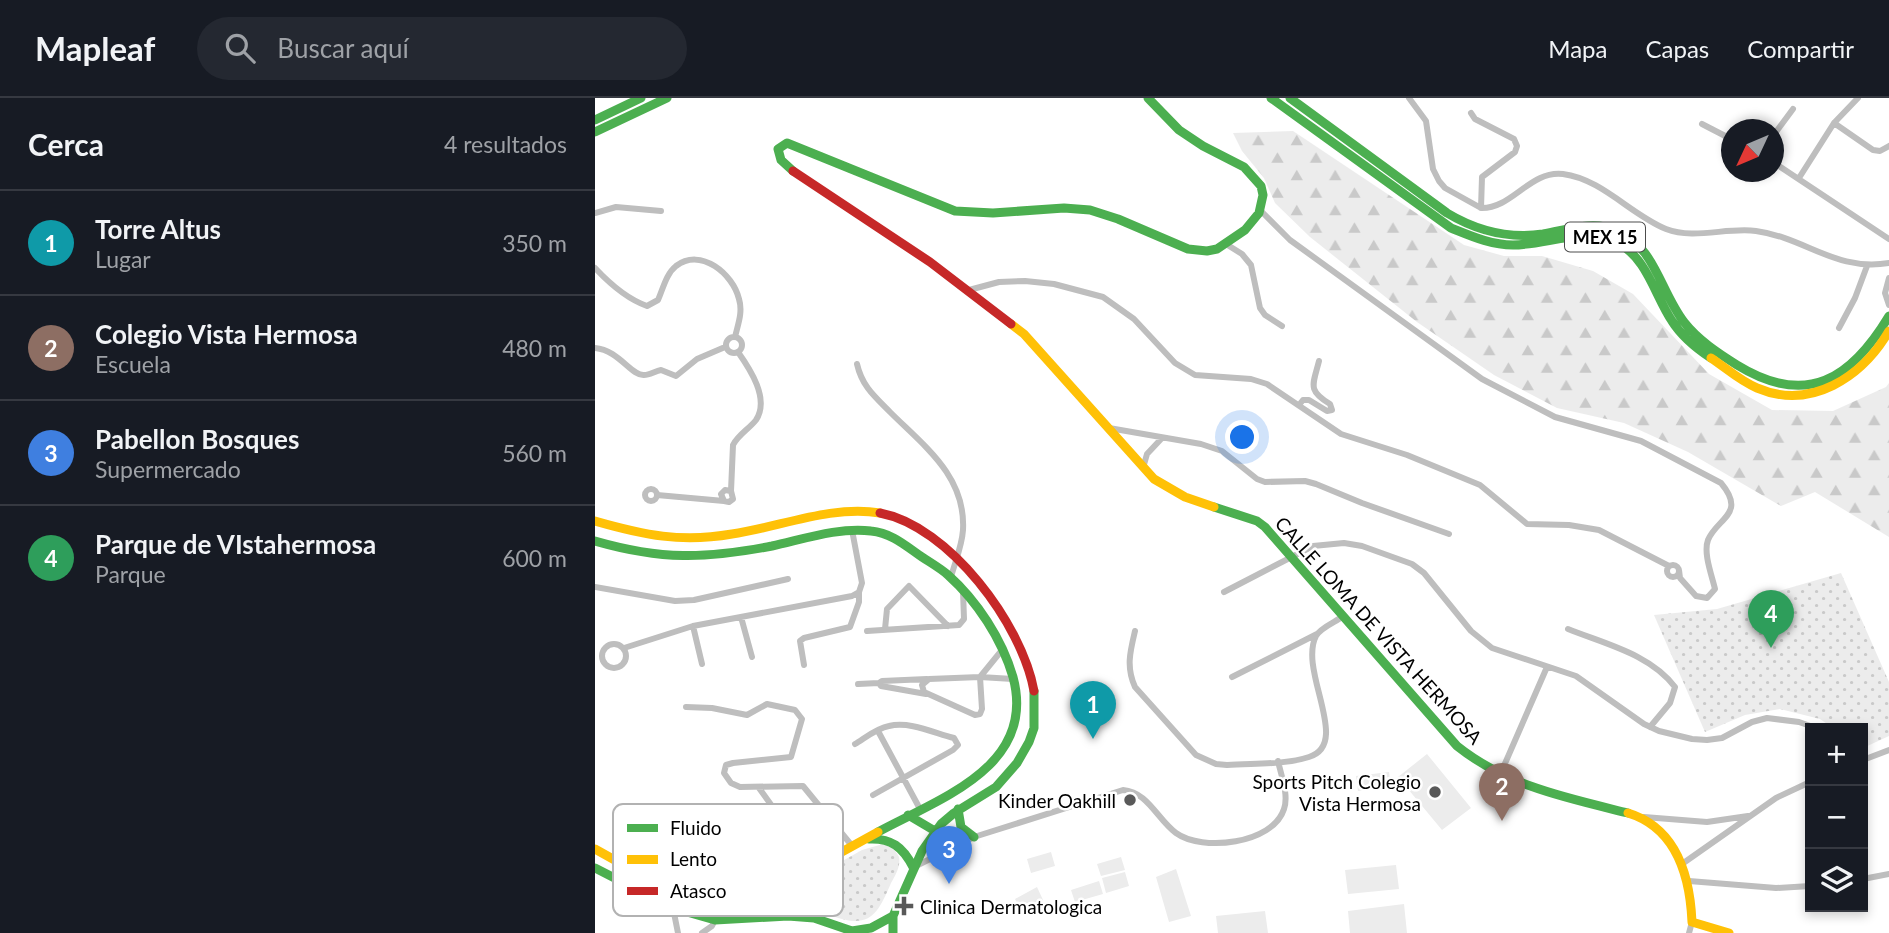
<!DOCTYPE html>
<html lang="es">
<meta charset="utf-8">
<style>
:root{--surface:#171b24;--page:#242831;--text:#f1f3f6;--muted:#9ea1a6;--line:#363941;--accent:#0b8043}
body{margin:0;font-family:Lato,sans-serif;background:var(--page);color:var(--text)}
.controls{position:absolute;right:21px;bottom:21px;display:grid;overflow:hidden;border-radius:0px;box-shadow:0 4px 10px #0003}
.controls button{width:63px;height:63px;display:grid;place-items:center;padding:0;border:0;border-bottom:2px solid var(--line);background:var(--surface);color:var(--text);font:35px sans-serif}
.compass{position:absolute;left:1126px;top:21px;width:63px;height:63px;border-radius:50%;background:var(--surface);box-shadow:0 4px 10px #0003;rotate:226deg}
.you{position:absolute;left:648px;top:340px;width:24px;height:24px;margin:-18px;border:5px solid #fff;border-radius:50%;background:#1a73e8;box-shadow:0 0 0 10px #1a73e833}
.badge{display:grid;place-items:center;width:46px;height:46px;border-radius:50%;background:var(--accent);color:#fff;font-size:23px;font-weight:700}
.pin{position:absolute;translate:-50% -58px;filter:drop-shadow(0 2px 4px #0008)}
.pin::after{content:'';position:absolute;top:37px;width:24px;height:21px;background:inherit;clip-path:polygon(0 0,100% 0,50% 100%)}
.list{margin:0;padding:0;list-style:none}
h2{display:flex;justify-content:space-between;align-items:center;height:91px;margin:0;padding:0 28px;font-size:30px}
h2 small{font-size:23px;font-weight:400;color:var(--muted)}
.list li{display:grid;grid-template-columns:46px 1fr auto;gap:21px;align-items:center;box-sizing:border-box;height:105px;padding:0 28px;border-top:2px solid var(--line)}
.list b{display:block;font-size:26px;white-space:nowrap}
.list p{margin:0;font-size:23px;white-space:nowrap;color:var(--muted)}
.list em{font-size:23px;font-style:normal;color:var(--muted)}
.icon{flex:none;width:38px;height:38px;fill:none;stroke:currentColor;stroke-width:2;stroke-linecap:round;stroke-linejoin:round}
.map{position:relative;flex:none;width:1294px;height:835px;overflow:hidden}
header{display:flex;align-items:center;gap:42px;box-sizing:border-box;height:98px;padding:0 35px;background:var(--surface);border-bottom:2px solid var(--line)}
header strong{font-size:33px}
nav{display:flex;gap:38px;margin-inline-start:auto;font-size:24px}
.search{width:490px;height:63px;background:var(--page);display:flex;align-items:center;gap:18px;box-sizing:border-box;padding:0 24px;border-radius:38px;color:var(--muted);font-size:26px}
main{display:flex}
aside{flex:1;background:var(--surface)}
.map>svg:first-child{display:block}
.green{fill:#ececec}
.forest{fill:url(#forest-firs)}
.park{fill:url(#park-dots)}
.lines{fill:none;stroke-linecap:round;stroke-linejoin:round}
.street{stroke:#bebebe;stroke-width:6}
.fast{stroke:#4caf50;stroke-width:9}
.slow{stroke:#ffc107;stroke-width:9}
.jam{stroke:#c62828;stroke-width:9}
.poi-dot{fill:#595959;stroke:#fff;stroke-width:2.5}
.labels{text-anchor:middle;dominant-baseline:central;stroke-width:5;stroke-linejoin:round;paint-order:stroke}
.shield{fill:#fff;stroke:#4c4c4c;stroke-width:2}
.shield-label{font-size:18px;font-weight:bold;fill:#000}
.street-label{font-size:19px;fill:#000;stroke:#fff}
.poi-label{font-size:19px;fill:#000;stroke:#fff;text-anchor:end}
.key{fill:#fff;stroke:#b2b2b2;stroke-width:2}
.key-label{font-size:19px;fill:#000}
</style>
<header>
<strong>Mapleaf</strong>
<div class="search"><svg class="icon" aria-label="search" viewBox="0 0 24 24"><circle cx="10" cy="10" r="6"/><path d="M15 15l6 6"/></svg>Buscar aquí</div>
<nav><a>Mapa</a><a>Capas</a><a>Compartir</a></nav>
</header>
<main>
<aside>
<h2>Cerca<small>4 resultados</small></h2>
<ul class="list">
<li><span class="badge" style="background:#0f9aa8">1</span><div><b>Torre Altus</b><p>Lugar</p></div><em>350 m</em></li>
<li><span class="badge" style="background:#8d6e63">2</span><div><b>Colegio Vista Hermosa</b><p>Escuela</p></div><em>480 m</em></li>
<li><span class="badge" style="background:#3f7fe0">3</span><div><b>Pabellon Bosques</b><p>Supermercado</p></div><em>560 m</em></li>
<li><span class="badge" style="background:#2e9e5b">4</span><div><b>Parque de VIstahermosa</b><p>Parque</p></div><em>600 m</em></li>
</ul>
</aside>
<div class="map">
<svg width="1294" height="835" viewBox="0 0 1294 835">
<defs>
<pattern id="forest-firs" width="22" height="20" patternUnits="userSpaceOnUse" patternTransform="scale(1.75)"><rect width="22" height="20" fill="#ececec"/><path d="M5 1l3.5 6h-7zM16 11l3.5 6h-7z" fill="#c9c9c9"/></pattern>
<pattern id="park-dots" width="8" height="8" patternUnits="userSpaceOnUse" patternTransform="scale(1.75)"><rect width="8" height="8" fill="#ececec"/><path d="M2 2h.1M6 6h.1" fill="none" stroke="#c9c9c9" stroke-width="1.8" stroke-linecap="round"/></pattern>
</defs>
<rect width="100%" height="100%" fill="#fff"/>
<!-- green -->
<path class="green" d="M832 656 876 710 847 732 803 679Z
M794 674 796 690 763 693 761 678Z
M456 754 460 768 436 775 432 761Z
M526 759 530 772 506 778 502 766Z
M801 767 804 791 753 796 750 772Z
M581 771 596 818 574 824 561 779Z
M530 774 534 788 511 795 507 780Z
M504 783 508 796 480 804 476 792Z
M442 789 448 802 426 813 420 801Z
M809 806 812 835H755L753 813Z
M670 813 673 835H623L621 818Z"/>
<!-- forest -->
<path class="forest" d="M698 33 869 147 909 158H947L998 173 1038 196 1114 276 1177 312 1238 313 1291 289 1294 285V439L1220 394 1186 408 1093 354 1029 325 962 310 899 277 822 224 715 139 680 105 669 80 647 53 638 35Z"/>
<!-- park -->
<path class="park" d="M1246 475 1294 584V638L1268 650V630H1238L1225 621 1185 611 1150 617 1110 634 1059 517 1122 511Z
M288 746C294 748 301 752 304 759 306 768 300 778 296 785 282 818 274 832 235 817 225 813 216 806 214 794L219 779 267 752Z"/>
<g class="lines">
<!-- street -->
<path class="street" d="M814 0 831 23 838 71 844 83 850 90 886 110C917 111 935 72 968 76 1007 81 1036 117 1071 131 1099 142 1132 129 1161 133 1211 140 1241 174 1294 165
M876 15 880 21 919 41 922 48 920 54 887 79 886 110
M1239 25 1278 52 1285 53 1294 48
M1107 26 1136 41
M1178 38 1198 11
M1178 64 1294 141
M1204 80 1239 25 1263 0
M667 114 695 142 887 281 960 319 1046 343 1126 385C1152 416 1122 420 1113 442 1108 455 1117 478 1120 491L1112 500 1101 498 1085 480 1084 472
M0 115 21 109 66 113
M631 146 647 156 656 167 665 210 670 217 687 228
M0 170C14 185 32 201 52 208L63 202C68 191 71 176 81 168 106 149 138 176 144 201 148 214 143 226 140 239
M1294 180 1290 195 1294 207
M374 192 404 184 430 183 459 186 508 199 539 221 580 265 600 277 656 281 672 286 746 336 812 357 885 387 932 426 974 427 1004 432 1074 468
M1244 230 1260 200 1272 168
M131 247a8 8 0 1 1 16 0a8 8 0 1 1-16 0Z
M0 250C24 252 36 278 49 277 55 277 60 273 66 272L81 278 102 261 130 249
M262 266C267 288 279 298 295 314 329 348 371 378 368 432 367 448 360 464 356 479
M704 307 708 302H714L732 313 737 312 735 306C712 292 718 287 724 263
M514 330 606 346 627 353 662 381 670 384 710 383 721 386 767 405 854 436
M548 370 552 356 567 340
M50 397a6 6 0 1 1 12 0a6 6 0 1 1-12 0Z
M136 393 130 392 126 396 129 403 134 404 138 401 136 393 138 347C143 337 154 331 161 322 175 301 155 271 143 254
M62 397 129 403
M1072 473a6 6 0 1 1 12 0a6 6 0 1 1-12 0Z
M0 489 80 503 99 502 193 481
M629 494 718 448 749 445 767 448 817 466 829 475 876 533 897 550 981 578 1049 626 1064 633 1097 641 1112 642 1127 640 1157 624 1172 620 1204 624 1221 630
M146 519 157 559
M98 528 107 566
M290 531 292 511 314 488 353 528
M973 531C1010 546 1055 556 1080 589L1075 605 1055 629
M272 533 364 527 369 521 368 493
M540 533C535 554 531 569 540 589L601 657 621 666 632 667C658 665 689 667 714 659 757 646 703 573 721 538 725 530 740 524 747 519
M7 558a12 12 0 1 1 24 0a12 12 0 1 1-24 0Z
M29 550 98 528 257 498 264 494 267 485 257 432
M407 552 385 579 387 611 385 616 380 617 329 594 327 587 334 581 385 579 418 581
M209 567 205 543 209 540 255 529 264 504V494
M637 579 722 536
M263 586 284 585
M331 596 286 588 284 585 287 583 332 581
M91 609 117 610 152 617 172 606 200 612 207 621 196 659 138 665 131 667 129 675 136 685 145 689 208 688 258 749
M283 633 325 711
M260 646C270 640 282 630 294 628 315 623 339 635 359 640L363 647 358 652 278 697
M1268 662 1294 652
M905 677 952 569
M164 690 197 736 232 718
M1049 719 1112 724 1153 718
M340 733 367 744
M1087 766 1181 700 1215 684
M321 768 379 739 528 692C553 694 562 721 581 735 607 754 678 746 689 711 694 697 686 677 683 663
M1268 781 1294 776
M1094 783 1181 790 1215 788
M78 810 83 835
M107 835 117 828 120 822
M1094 835 1097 824"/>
<!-- fast -->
<path class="fast" d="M676 0 856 130C876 138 896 147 918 147 952 147 991 128 1023 145 1052 160 1060 198 1077 223 1087 239 1101 250 1116 260
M695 0 852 115C882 133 913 141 948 136 972 132 997 122 1021 132 1060 148 1065 193 1089 224 1103 242 1123 255 1142 267 1212 310 1256 281 1294 218
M0 22 46 0
M0 34 72 0
M198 73 186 62 183 51 192 45 360 113 398 115 469 110 495 112 523 121 593 151 612 153 622 151 650 132 664 115 668 97 666 88 649 69 608 48 584 32 553 0
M619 409 662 423 670 429 862 648C912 688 972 700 1033 715
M0 443C66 462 110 461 177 448 209 441 244 429 276 433 297 435 311 448 327 459 336 465 345 470 353 477 382 503 407 541 418 579 442 668 346 700 283 734
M363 711 366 729 379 739
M313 717 340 733
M274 741C296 740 308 749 318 769
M0 770 78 810 120 822 193 818 219 820 257 833 276 830 298 818 327 753 346 726 359 715 401 689 422 665 434 644 439 630V593
M207 777 205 800 219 820
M298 818V835"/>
<!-- slow -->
<path class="slow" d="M416 226 429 236 559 381 590 399 619 409
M1116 260C1131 270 1145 283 1162 290 1216 313 1267 279 1294 233
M0 423C49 437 86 445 137 436 185 429 236 407 285 415
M1033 715C1082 730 1095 778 1097 824L1134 835
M0 751 77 794 119 805H140L163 800 283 734"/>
<!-- jam -->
<path class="jam" d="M198 73 335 164 416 226
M285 415C354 428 427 526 439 593"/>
</g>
<!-- markers -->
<g class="poi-dot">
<circle cx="840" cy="694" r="7"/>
<circle cx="535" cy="702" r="7"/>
<path d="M305.5 797.5h7v7h7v7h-7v7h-7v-7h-7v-7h7z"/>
</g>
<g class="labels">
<!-- shield labels -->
<rect class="shield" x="970" y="124.5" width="80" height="29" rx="5"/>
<g class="shield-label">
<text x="1010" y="139">MEX 15</text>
</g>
<!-- street labels -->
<g class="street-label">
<text transform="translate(784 532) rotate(48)">CALLE LOMA DE VISTA HERMOSA</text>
</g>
<!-- poi labels -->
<g class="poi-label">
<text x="826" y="683">Sports Pitch Colegio<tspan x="826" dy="22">Vista Hermosa</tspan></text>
<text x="521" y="702">Kinder Oakhill</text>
<text x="325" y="808" text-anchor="start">Clinica Dermatologica</text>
</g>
</g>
<!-- legend -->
<rect x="18" y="706" width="230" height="112" rx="10" class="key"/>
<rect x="32" y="726" width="31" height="8" fill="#4caf50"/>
<rect x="32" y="757" width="31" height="9" fill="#ffc107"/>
<rect x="32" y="789" width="31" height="8" fill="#c62828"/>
<g class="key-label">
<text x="75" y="737">Fluido</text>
<text x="75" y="768">Lento</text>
<text x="75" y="800">Atasco</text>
</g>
</svg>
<div class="controls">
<button>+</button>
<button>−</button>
<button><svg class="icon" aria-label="layers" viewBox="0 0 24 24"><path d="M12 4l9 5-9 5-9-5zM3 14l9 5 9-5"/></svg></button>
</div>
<svg class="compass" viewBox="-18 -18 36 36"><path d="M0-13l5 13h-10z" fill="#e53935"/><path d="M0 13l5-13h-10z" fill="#9ea1a6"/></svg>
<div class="you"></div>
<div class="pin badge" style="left:498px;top:641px;background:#0f9aa8">1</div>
<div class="pin badge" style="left:907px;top:723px;background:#8d6e63">2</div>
<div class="pin badge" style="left:354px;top:786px;background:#3f7fe0">3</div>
<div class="pin badge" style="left:1176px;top:550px;background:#2e9e5b">4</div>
</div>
</main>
